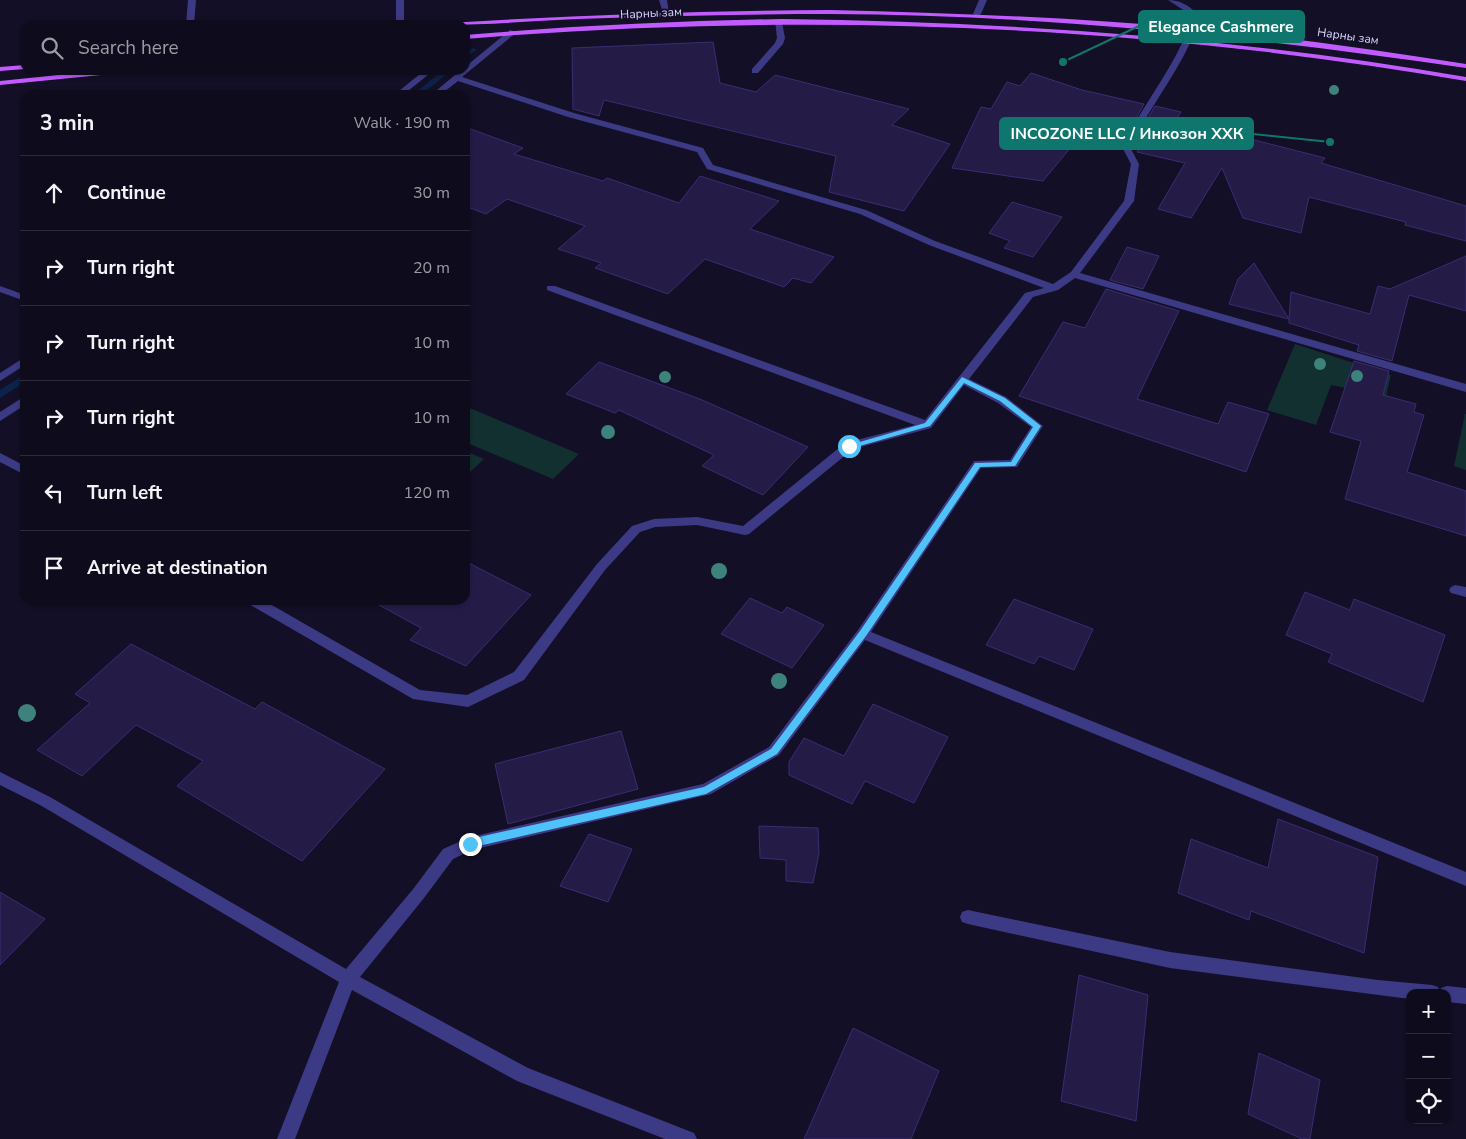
<!DOCTYPE html>
<meta charset="utf-8">
<style>
:root{--surface:#0e0b1c;--page:#1c1929;--text:#f1f3f6;--muted:#9b9ba3;--line:#2e2b3b}
body{margin:0;font-family:"Nunito Sans",sans-serif;background:var(--page);color:var(--text)}
.controls{position:absolute;right:15px;bottom:15px;display:grid;overflow:hidden;border-radius:10px;box-shadow:0 1px 4px #0004}
.controls button{width:45px;height:45px;display:grid;place-items:center;padding:0;border:0;border-bottom:1px solid var(--line);background:var(--surface);color:var(--text);font:25px sans-serif}
.stop{position:absolute;width:15px;height:15px;margin:-11px;border:4px solid #4fc3f7;border-radius:50%;background:#fff}
.stop.end{background:#4fc3f7;border-color:#fff;box-shadow:0 1px 5px #0008}
.list{margin:0;padding:0;list-style:none}
h2{display:flex;justify-content:space-between;align-items:center;height:65px;margin:0;padding:0 20px;font-size:21px}
h2 small{font-size:16px;font-weight:400;color:var(--muted)}
.list li{display:grid;grid-template-columns:32px 1fr auto;gap:15px;align-items:center;box-sizing:border-box;height:75px;padding:0 20px;border-top:1px solid var(--line)}
.list b{display:block;font-size:19px;white-space:nowrap}
.list em{font-size:16px;font-style:normal;color:var(--muted)}
.icon{flex:none;width:28px;height:28px;fill:none;stroke:currentColor;stroke-width:2;stroke-linecap:round;stroke-linejoin:round}
.map{position:relative;flex:none;width:1466px;height:1139px;overflow:hidden}
.search{position:absolute;background:var(--surface);box-shadow:0 1px 4px #0004;left:20px;top:20px;width:450px;height:55px;display:flex;align-items:center;gap:12px;box-sizing:border-box;padding:0 18px;border-radius:15px;color:var(--muted);font-size:19px}
.panel{position:absolute;background:var(--surface);box-shadow:0 1px 4px #0004;left:20px;top:90px;width:450px;height:515px;border-radius:15px}
.map>svg:first-child{display:block}
.green{fill:#12302f}
.lines{fill:none;stroke-linecap:round;stroke-linejoin:round}
.stream{fill:#0c2248;fill-rule:evenodd}
.building{fill:#241b47;stroke:#3b2d73}
.service{fill:#3d3a85;fill-rule:evenodd}
.minor{fill:#3d3a85;fill-rule:evenodd}
.primary{fill:#c25bff;fill-rule:evenodd}
.tree{fill:#3d827b}
.route{fill:#4fc3f7}
.labels{text-anchor:middle;dominant-baseline:central;stroke-width:4;stroke-linejoin:round;paint-order:stroke}
.far-street-label{font-size:12px;fill:#d9d4ff;stroke:#130f26}
.leader{fill:none;stroke:#0f766e;stroke-width:2}
.callout-dot{fill:#0f766e;stroke:#130f26;stroke-width:2}
.callout{fill:#0f766e;stroke:#0f766e;stroke-width:2}
.callout-label{font-size:16px;text-anchor:middle;font-weight:bold;fill:#fff}
</style>
<div class="map">
<svg width="1466" height="1139" viewBox="0 0 1466 1139">
<rect width="100%" height="100%" fill="#130f26"/>
<!-- green -->
<path class="green" d="M1295 344 1391 375 1386 396 1331 385 1316 425 1267 410Z
M465 406 579 454 553 479 465 442Z
M1465 414H1466V470L1454 466Z
M465 451 484 459 465 477Z"/>
<g class="lines">
<!-- stream -->
<path class="stream" d="M473 48 477 50 475 51 465 58V53Z
M444 70H452L421 95H412Z
M25 374V382L0 398V390Z"/>
</g>
<!-- building -->
<path class="building" d="M713 42 720 83 756 92 775 75 909 109 892 125 950 144 904 211 829 192 836 156 604 100 599 116 573 109 572 48Z
M1031 73 1082 90 1144 104 1124 140 1085 130 1043 181 952 168 981 107 991 109 1007 82 1020 86Z
M1155 106 1181 112 1176 120 1325 158 1321 163 1466 206V241L1405 225 1406 222 1309 197 1301 233 1243 218 1222 168 1191 218 1158 209 1185 163 1137 152 1142 144 1134 142Z
M465 127 523 148 514 154 603 181 607 178 679 203 700 176 779 201 750 229 834 257 811 283 793 278 784 287 705 259 668 294 595 268 601 263 558 249 585 226 507 199 486 214 465 206Z
M1012 202 1062 217 1033 257 1004 248 1010 241 989 233Z
M1127 247 1159 256 1143 289 1110 280Z
M1466 256V311L1409 295 1392 361 1357 351 1359 345 1289 323V319L1229 304 1238 279 1254 263 1289 319 1291 292 1370 314 1378 286 1390 289Z
M1106 289 1179 311 1137 399 1218 424 1228 402 1269 414 1246 472 1019 396 1063 322 1085 328Z
M1354 361 1389 371 1383 395 1416 404 1414 412 1424 415 1407 472 1466 491V536L1345 499 1361 441 1330 432Z
M599 362 700 399 808 447 763 495 702 466 714 455 619 410 615 413 566 394Z
M465 561 531 595 466 666 410 640 421 628 370 600H465Z
M1305 592 1350 610 1354 599 1445 635 1423 702 1328 662 1332 654 1286 635Z
M750 598 782 613 787 607 824 625 792 668 721 634Z
M1014 599 1093 629 1074 670 1039 656 1034 664 986 645Z
M131 644 255 709 262 702 385 769 302 861 177 786 203 761 136 725 82 776 37 750 90 703 75 694Z
M873 704 948 737 914 803 865 781 852 804 789 775V762L804 738 844 756Z
M621 731 638 789 508 824 495 764Z
M1278 819 1378 857 1364 953 1251 911 1249 920 1178 893 1191 839 1268 868Z
M759 826 818 828 819 853 813 883 786 881V860L760 858Z
M589 834 632 849 608 902 560 886Z
M0 892 45 919 0 965Z
M1079 975 1148 995 1136 1121 1061 1101Z
M853 1028 939 1071 911 1139H804Z
M1259 1053 1320 1080 1310 1139H1302L1248 1114Z"/>
<g class="lines">
<!-- service -->
<path class="service" d="M979 0H987L981 14 977 16 973 14Z
M1168 0C1187 0 1200 15 1210 30L1209 32H1203L1194 17Z
M775 20 782 22 785 38 783 44 758 73H752V69L775 43 777 38Z"/>
<!-- minor -->
<path class="minor" d="M188 0H196L194 25H186Z
M396 0H404V25H396Z
M659 0H667L669 13H663Z
M510 30 517 32 462 77 574 113 703 148 713 165 866 210 935 241 1053 284 1071 272 1124 201 1131 164 1122 147C1140 110 1166 78 1183 41L1190 39 1191 41C1174 78 1148 110 1130 147L1139 164 1134 201 1080 273 1466 384V392L1075 278 1058 290 1033 297 969 379 1006 397 1043 426 1017 467 981 468 871 632 1466 872V886L865 640 779 755 711 794 472 850 453 859 424 898 360 977 528 1068 694 1133 697 1139H665L517 1081 352 990 295 1139H277L339 982 40 805 0 785V772L50 797 346 969 414 888 443 849 470 837 703 784 769 747 858 630 974 461 1010 460 1031 427 998 403 964 385 931 428 853 449 749 534 745 535 697 525 655 527 640 532 605 570 524 680 468 707 413 699 247 603 246 600H263L420 690 467 695 514 672 597 564 632 526 654 519 697 517 743 526 845 443 915 425 547 290V286H555L925 420 1025 293 1044 288 929 245 860 214 707 169 697 152 568 117 458 81 440 95H431L461 70H465V67Z
M425 70H434L403 95H394Z
M0 286 25 295V301L0 292Z
M25 357V365L0 381V373Z
M25 396V405L0 421V412Z
M0 453 25 466V475L0 462Z
M1455 585 1466 587V597L1451 593 1449 590 1451 587Z
M968 910 1170 952 1378 980 1432 985 1438 987 1440 992 1441 988 1447 986 1466 988V1004L1447 1002V993H1410V999L1170 968 968 924 962 922 960 917 962 912Z"/>
<!-- primary -->
<path class="primary" d="M831 10C958 13 1085 18 1211 30 1297 38 1381 51 1466 64V68C1255 37 1043 15 829 14 745 14 661 16 577 19 532 21 487 25 444 25L448 23C576 15 703 11 831 10Z
M782 19C1012 22 1240 38 1466 77V81C1136 24 799 11 465 39V35C571 26 676 21 782 19Z
M25 65V69L0 71V67Z
M107 70H135L131 72 0 85V81Z"/>
</g>
<!-- trees -->
<g class="tree">
<circle cx="1334" cy="90" r="5"/>
<circle cx="1320" cy="364" r="6"/>
<circle cx="1357" cy="376" r="6"/>
<circle cx="665" cy="377" r="6"/>
<circle cx="608" cy="432" r="7"/>
<circle cx="719" cy="571" r="8"/>
<circle cx="779" cy="681" r="8"/>
<circle cx="27" cy="713" r="9"/>
</g>
<!-- route -->
<path class="route" d="M962 377 1005 398 1041 426 1015 466 980 467 866 636 777 754 706 794 470 848 466 847 465 844 470 839 704 787 771 749 860 631 975 463 1011 462 1033 427 1000 401 964 383 930 426 849 449 846 446 925 423Z"/>
<g class="labels">
<!-- far-street labels -->
<g class="far-street-label">
<text transform="translate(651 13) rotate(-3)">Нарны зам</text>
<text transform="translate(1348 36) rotate(8)">Нарны зам</text>
</g>
</g>
<!-- callouts -->
<path class="leader" d="M1063 62L1139 26M1330 142L1253 134"/>
<g class="callout-dot">
<circle cx="1063" cy="62" r="5"/>
<circle cx="1330" cy="142" r="5"/>
</g>
<g class="callout">
<rect x="1139" y="11" width="165" height="31" rx="5"/>
<rect x="1000" y="118" width="253" height="31" rx="5"/>
</g>
<g class="callout-label">
<text x="1221" y="32">Elegance Cashmere</text>
<text x="1127" y="139">INCOZONE LLC / Инкозон ХХК</text>
</g>
</svg>
<div class="controls">
<button>+</button>
<button>−</button>
<button><svg class="icon" aria-label="locate" viewBox="0 0 24 24"><circle cx="12" cy="12" r="6"/><path d="M12 2v4M12 18v4M2 12h4M18 12h4"/></svg></button>
</div>
<div class="stop" style="left:849px;top:446px"></div>
<div class="stop end" style="left:470px;top:844px"></div>
<div class="search"><svg class="icon" aria-label="search" viewBox="0 0 24 24"><circle cx="10" cy="10" r="6"/><path d="M15 15l6 6"/></svg>Search here</div>
<section class="panel">
<h2>3 min<small>Walk · 190 m</small></h2>
<ul class="list">
<li><svg class="icon" aria-label="ahead" viewBox="0 0 24 24"><path d="M12 20V5M6 11l6-6 6 6"/></svg><div><b>Continue</b></div><em>30 m</em></li>
<li><svg class="icon" aria-label="right" viewBox="0 0 24 24"><path d="M7 20v-9h11M14 6l5 5-5 5"/></svg><div><b>Turn right</b></div><em>20 m</em></li>
<li><svg class="icon" aria-label="right" viewBox="0 0 24 24"><path d="M7 20v-9h11M14 6l5 5-5 5"/></svg><div><b>Turn right</b></div><em>10 m</em></li>
<li><svg class="icon" aria-label="right" viewBox="0 0 24 24"><path d="M7 20v-9h11M14 6l5 5-5 5"/></svg><div><b>Turn right</b></div><em>10 m</em></li>
<li><svg class="icon" aria-label="left" viewBox="0 0 24 24"><path d="M17 20v-9H6M10 6l-5 5 5 5"/></svg><div><b>Turn left</b></div><em>120 m</em></li>
<li><svg class="icon" aria-label="arrive" viewBox="0 0 24 24"><path d="M6 21V4h12l-3 4 3 4H6"/></svg><div><b>Arrive at destination</b></div></li>
</ul>
</section>
</div>
